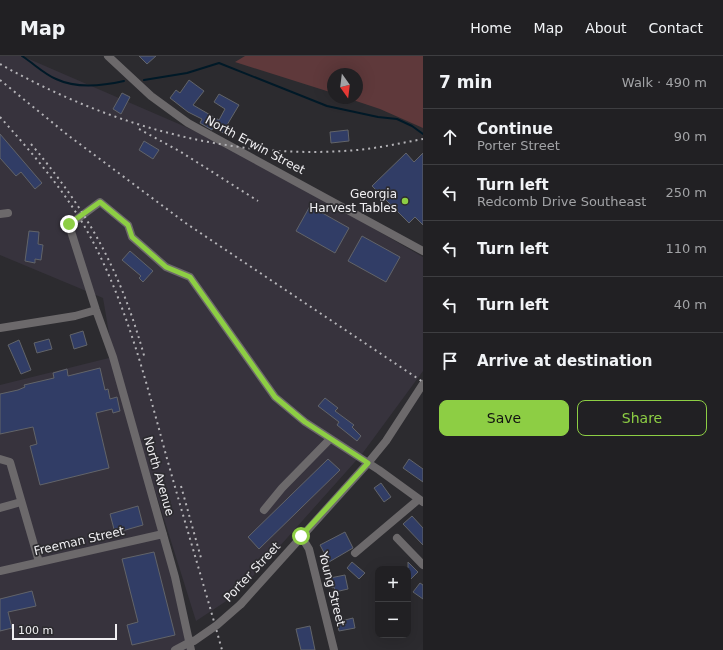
<!DOCTYPE html>
<meta charset="utf-8">
<style>
:root{--surface:#212023;--page:#29282b;--text:#f1f3f6;--muted:#a2a3a6;--line:#3e3e41;--accent:#8dce44}
body{margin:0;font-family:"DejaVu Sans",sans-serif;background:var(--page);color:var(--text)}
.controls{position:absolute;right:12px;bottom:12px;display:grid;overflow:hidden;border-radius:8px;box-shadow:0 4px 16px #0002}
.controls button{width:36px;height:36px;display:grid;place-items:center;padding:0;border:0;border-bottom:1px solid var(--line);background:var(--surface);color:var(--text);font:20px sans-serif}
.compass{position:absolute;left:327px;top:12px;width:36px;height:36px;border-radius:50%;background:var(--surface);box-shadow:0 4px 16px #0002;rotate:166deg}
.scale{position:absolute;left:12px;bottom:10px;width:105px;box-sizing:border-box;padding-left:4px;border:2px solid #f0eff2;border-top:0;font-size:11px;line-height:14px;white-space:nowrap;color:#f0eff2;-webkit-text-stroke:3px #2c2b2f;paint-order:stroke}
.stop{position:absolute;width:12px;height:12px;margin:-9px;border:3px solid #8dce44;border-radius:50%;background:#fff}
.stop.end{background:#8dce44;border-color:#fff;box-shadow:0 1px 4px #0008}
.list{margin:0;padding:0;list-style:none}
h2{display:flex;justify-content:space-between;align-items:center;height:52px;margin:0;padding:0 16px;font-size:17px}
h2 small{font-size:13px;font-weight:400;color:var(--muted)}
.list li{display:grid;grid-template-columns:26px 1fr auto;gap:12px;align-items:center;box-sizing:border-box;height:56px;padding:0 16px;border-top:1px solid var(--line)}
.list b{display:block;font-size:15px;white-space:nowrap}
.list p{margin:0;font-size:13px;white-space:nowrap;color:var(--muted)}
.list em{font-size:13px;font-style:normal;color:var(--muted)}
.actions{display:flex;gap:8px;padding:12px 16px}
.actions a{flex:1;padding:9px 0;border:1px solid var(--accent);border-radius:8px;text-align:center;font-size:14px;color:var(--accent)}
.actions .main{background:var(--accent);color:#111}
.icon{flex:none;width:22px;height:22px;fill:none;stroke:currentColor;stroke-width:2;stroke-linecap:round;stroke-linejoin:round}
.map{position:relative;flex:none;width:423px;height:594px;overflow:hidden}
header{display:flex;align-items:center;gap:24px;box-sizing:border-box;height:56px;padding:0 20px;background:var(--surface);border-bottom:1px solid var(--line)}
header strong{font-size:19px}
nav{display:flex;gap:22px;margin-inline-start:auto;font-size:14px}
main{display:flex}
aside{flex:1;background:var(--surface)}
.map>svg:first-child{display:block}
.built{fill:#37333d}
.green{fill:#5f393b}
.lines{fill:none;stroke-linecap:round;stroke-linejoin:round}
.stream{stroke:#001927;stroke-width:2}
.building{fill:#313d66;stroke:#626469}
.minor{stroke:#6c696b;stroke-width:8}
.rail{stroke:#b4b3b7;stroke-width:2;stroke-dasharray:2 4;stroke-linecap:butt}
.minor-bridge{stroke:#6c696b;stroke-width:8}
.route{stroke:#8dce44;stroke-width:5}
.poi-dot{fill:#8dce44;stroke:#2c2b2f;stroke-width:1.5}
.labels{text-anchor:middle;dominant-baseline:central;stroke-width:3.5;stroke-linejoin:round;paint-order:stroke}
.street-label{font-size:12px;fill:#f0eff2;stroke:#2c2b2f}
.poi-label{font-size:12px;fill:#f0eff2;stroke:#2c2b2f;text-anchor:end}
</style>
<header>
<strong>Map</strong>
<nav><a>Home</a><a>Map</a><a>About</a><a>Contact</a></nav>
</header>
<main>
<div class="map">
<svg width="423" height="594" viewBox="0 0 423 594">
<rect width="100%" height="100%" fill="#2c2b2f"/>
<!-- built -->
<path class="built" d="M0 0H22L232 91 423 201V315L362 398 237 538 196 565 119 319 193 594H0V329L113 301 103 242 0 199Z"/>
<!-- green -->
<path class="green" d="M245 0H423V72L380 53 347 42H357V18H333V37L235 6Z"/>
<g class="lines">
<!-- stream -->
<path class="stream" d="M22 0C33 7 44 18 56 23 77 33 102 30 124 25
M144 24 187 17 219 7 327 50 378 61 397 63 412 70 423 78"/>
</g>
<!-- building -->
<path class="building" d="M139 0H156L147 8Z
M189 24 204 35 193 49 219 64 225 53 214 46 219 38 239 49 227 69 234 73 230 81 213 71 212 74 200 67 202 63 188 56 170 42 176 34 180 37Z
M122 37 130 41 121 58 113 53Z
M348 74 349 85 331 87 330 76Z
M0 78 42 127 35 133 21 116 16 120 0 102Z
M144 85 159 94 153 103 139 94Z
M406 97 414 106 423 97V169L415 161 409 167 372 130Z
M310 150 349 172 335 197 296 175Z
M29 175 39 176 38 188 43 189 41 204 35 203V207L25 205Z
M362 180 400 201 386 226 348 205Z
M130 195 153 215 143 226 139 222 141 220 122 204Z
M83 275 87 289 74 293 70 279Z
M49 283 52 293 37 297 34 287Z
M19 284 31 314 21 318 8 289Z
M100 312 105 334 108 333 110 343 117 341 120 355 113 357 112 353 96 357 109 412 40 429 30 390 37 388 33 371 0 378V338L18 334 25 331 24 329 54 322 53 317 67 313 68 320Z
M325 342 338 352 335 355 354 369 352 371 361 380 357 385 337 369 339 366 318 350Z
M328 403 340 414 259 493 248 481Z
M409 403 423 413V426L403 412Z
M381 427 391 441 384 446 374 432Z
M138 450 143 469 115 477 110 458Z
M412 460 423 472V489L403 468Z
M345 476 353 492 329 506 320 489Z
M154 496 175 579 132 589 127 569 138 566 122 503Z
M352 506 365 517 359 523 347 512Z
M408 506 418 516 408 526Z
M345 519 348 533 335 536 334 531 332 532 330 522Z
M420 527 423 529V543L413 536Z
M32 535 36 550 8 556 12 572 0 575V543Z
M353 562 355 572 339 575 337 566Z
M310 570 315 594H301L296 573Z"/>
<g class="lines">
<!-- minor -->
<path class="minor" d="M108 0 151 40 188 67 423 195
M0 158 8 157
M0 272 75 260 96 254
M0 403 10 406 39 506
M0 452 21 446
M264 454 282 432 330 383
M301 480 309 493 334 594
M397 482 423 509
M355 497 419 443
M0 515 163 478
M241 548 368 407 386 385 423 328
M175 594 192 585
M191 594 175 521 113 301 96 254 69 169 100 146 128 169 132 181 166 211 190 221 275 341 305 366 379 414 423 446"/>
<!-- rail -->
<path class="rail" d="M0 8C108 69 233 105 357 94 379 92 401 87 423 83
M0 24 69 80 187 168 423 326
M0 61C33 98 67 137 91 182 127 250 146 325 166 399 184 464 204 529 222 594
M139 73 181 96 258 145
M31 88C90 158 121 216 145 303
M181 430 201 502"/>
<!-- minor-bridge -->
<path class="minor-bridge" d="M194 585 217 569 241 548"/>
</g>
<g class="lines">
<!-- route -->
<path class="route" d="M69 168 100 146 128 169 132 181 166 211 190 221 275 341 305 366 368 407 301 480"/>
</g>
<!-- markers -->
<circle class="poi-dot" cx="405" cy="145" r="4"/>
<g class="labels">
<!-- street labels -->
<g class="street-label">
<text transform="translate(255 89) rotate(28)">North Erwin Street</text>
<text transform="translate(159 420) rotate(74)">North Avenue</text>
<text transform="translate(79 485) rotate(-13)">Freeman Street</text>
<text transform="translate(252 516) rotate(-47)">Porter Street</text>
<text transform="translate(332 533) rotate(76)">Young Street</text>
</g>
<!-- poi labels -->
<g class="poi-label">
<text x="397" y="138">Georgia<tspan x="397" dy="14">Harvest Tables</tspan></text>
</g>
</g>
</svg>
<div class="controls">
<button>+</button>
<button>−</button>
</div>
<svg class="compass" viewBox="-18 -18 36 36"><path d="M0-13l5 13h-10z" fill="#e53935"/><path d="M0 13l5-13h-10z" fill="#a2a3a6"/></svg>
<div class="scale">100 m</div>
<div class="stop" style="left:301px;top:480px"></div>
<div class="stop end" style="left:69px;top:168px"></div>
</div>
<aside>
<h2>7 min<small>Walk · 490 m</small></h2>
<ul class="list">
<li><svg class="icon" aria-label="ahead" viewBox="0 0 24 24"><path d="M12 20V5M6 11l6-6 6 6"/></svg><div><b>Continue</b><p>Porter Street</p></div><em>90 m</em></li>
<li><svg class="icon" aria-label="left" viewBox="0 0 24 24"><path d="M17 20v-9H6M10 6l-5 5 5 5"/></svg><div><b>Turn left</b><p>Redcomb Drive Southeast</p></div><em>250 m</em></li>
<li><svg class="icon" aria-label="left" viewBox="0 0 24 24"><path d="M17 20v-9H6M10 6l-5 5 5 5"/></svg><div><b>Turn left</b></div><em>110 m</em></li>
<li><svg class="icon" aria-label="left" viewBox="0 0 24 24"><path d="M17 20v-9H6M10 6l-5 5 5 5"/></svg><div><b>Turn left</b></div><em>40 m</em></li>
<li><svg class="icon" aria-label="arrive" viewBox="0 0 24 24"><path d="M6 21V4h12l-3 4 3 4H6"/></svg><div><b>Arrive at destination</b></div></li>
</ul>
<div class="actions"><a class="main">Save</a><a>Share</a></div>
</aside>
</main>
